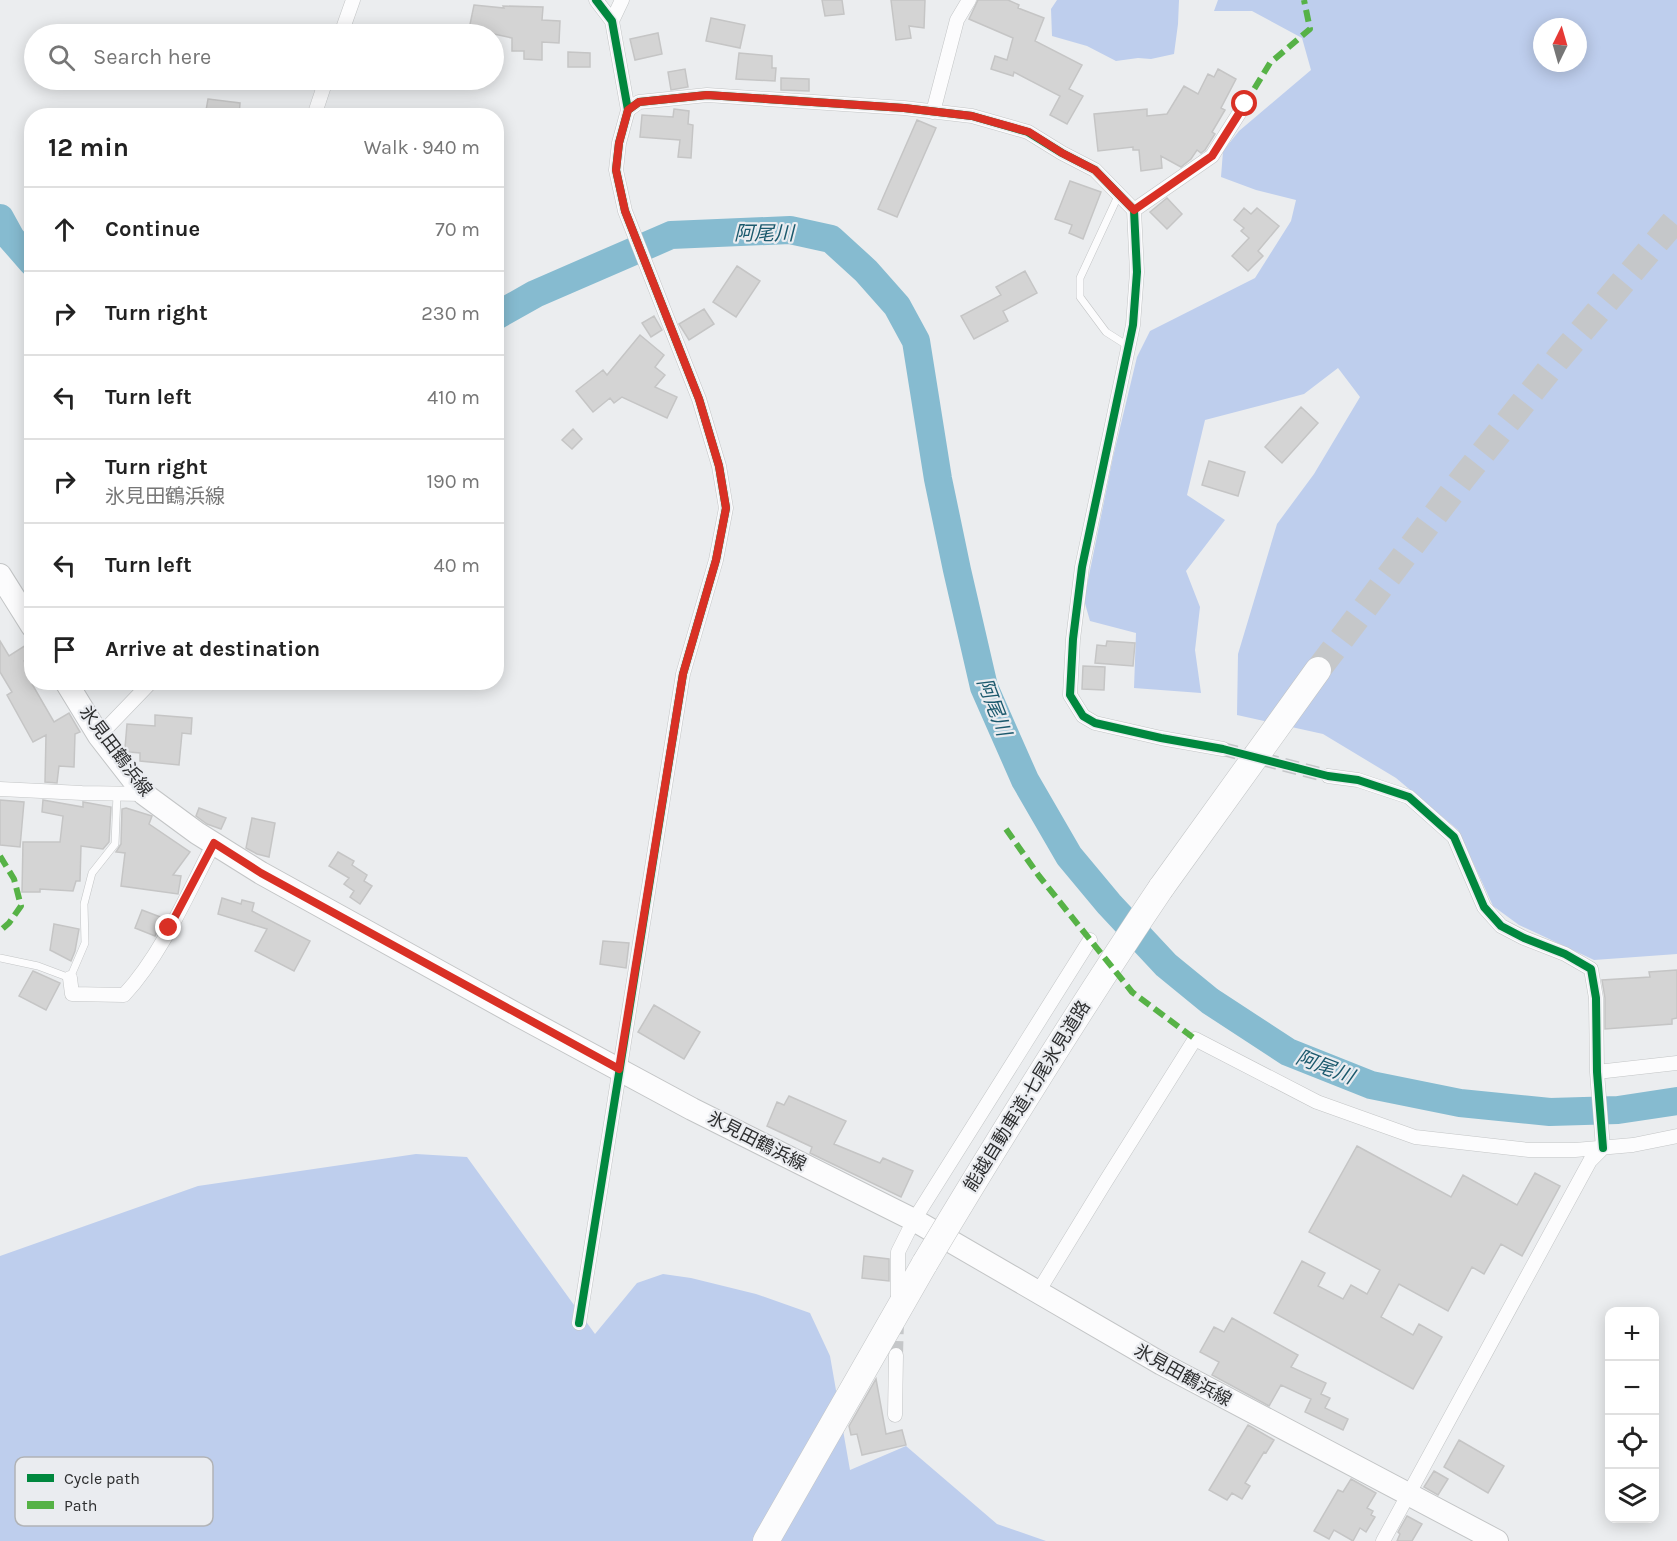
<!DOCTYPE html>
<meta charset="utf-8">
<style>
:root{--surface:#fff;--page:#f2f2f2;--text:#222;--muted:#767676;--line:#e0e0e0}
body{margin:0;font-family:Karla,"Noto Sans JP",sans-serif;background:var(--page);color:var(--text)}
.controls{position:absolute;right:18px;bottom:18px;display:grid;overflow:hidden;border-radius:12px;box-shadow:0 3px 15px #0003}
.controls button{width:54px;height:54px;display:grid;place-items:center;padding:0;border:0;border-bottom:2px solid var(--line);background:var(--surface);color:var(--text);font:30px sans-serif}
.compass{position:absolute;left:1533px;top:18px;width:54px;height:54px;border-radius:50%;background:var(--surface);box-shadow:0 3px 15px #0003;rotate:5deg}
.stop{position:absolute;width:18px;height:18px;margin:-14px;border:4px solid #d93025;border-radius:50%;background:#fff}
.stop.end{background:#d93025;border-color:#fff;box-shadow:0 2px 6px #0008}
.list{margin:0;padding:0;list-style:none}
h2{display:flex;justify-content:space-between;align-items:center;height:78px;margin:0;padding:0 24px;font-size:26px}
h2 small{font-size:20px;font-weight:400;color:var(--muted)}
.list li{display:grid;grid-template-columns:39px 1fr auto;gap:18px;align-items:center;box-sizing:border-box;height:84px;padding:0 24px;border-top:2px solid var(--line)}
.list b{display:block;font-size:22px;white-space:nowrap}
.list p{margin:0;font-size:20px;white-space:nowrap;color:var(--muted)}
.list em{font-size:20px;font-style:normal;color:var(--muted)}
.icon{flex:none;width:33px;height:33px;fill:none;stroke:currentColor;stroke-width:2;stroke-linecap:round;stroke-linejoin:round}
.map{position:relative;flex:none;width:1677px;height:1541px;overflow:hidden}
.search{position:absolute;background:var(--surface);box-shadow:0 3px 15px #0003;left:24px;top:24px;width:480px;height:66px;display:flex;align-items:center;gap:15px;box-sizing:border-box;padding:0 21px;border-radius:33px;color:var(--muted);font-size:22px}
.panel{position:absolute;background:var(--surface);box-shadow:0 3px 15px #0003;left:24px;top:108px;width:480px;height:582px;border-radius:24px}
.map>svg:first-child{display:block}
.forest{fill:#beceed;fill-rule:evenodd}
.lines{fill:none;stroke-linecap:round;stroke-linejoin:round}
.river{stroke:#86bbd0;stroke-width:28}
.building{fill:#d4d4d4;stroke:#c5c5c5;stroke-width:1.5}
.minor-tunnel{stroke:#c5c7c9;stroke-width:14;stroke-dasharray:14 7;stroke-linecap:butt}
.motorway-tunnel{stroke:#c5c7c9;stroke-width:26;stroke-dasharray:26 13;stroke-linecap:butt}
.service-casing{stroke:#c3c5c6;stroke-width:8}
.minor-casing{stroke:#c3c5c6;stroke-width:15}
.primary-casing{stroke:#c3c5c6;stroke-width:24}
.motorway-casing{stroke:#c3c5c6;stroke-width:27}
.service{stroke:#fcfcfd;stroke-width:7}
.minor{stroke:#fcfcfd;stroke-width:14}
.primary{stroke:#fcfcfd;stroke-width:22}
.motorway{stroke:#fcfcfd;stroke-width:26}
.motorway-bridge-casing{stroke:#c3c5c6;stroke-width:27;stroke-linecap:butt}
.motorway-bridge{stroke:#fcfcfd;stroke-width:26}
.quiet{stroke:#56b246;stroke-width:6;stroke-dasharray:12 6;stroke-linecap:butt}
.cycleway-casing{stroke:#eaecf0;stroke-width:11}
.cycleway{stroke:#00873e;stroke-width:8}
.route{stroke:#d93025;stroke-width:8}
.labels{text-anchor:middle;dominant-baseline:central;stroke-width:4.5;stroke-linejoin:round;paint-order:stroke}
.street-label{font-size:18px;fill:#2d2e2f;stroke:#eaecf0}
.water-label{font-size:20px;font-style:italic;fill:#1b596d;stroke:#eaecf0}
.key{fill:#eaecf0;stroke:#b1b3b6;stroke-width:1.5}
.key-label{font-size:16px;fill:#2d2e2f}
</style>
<div class="map">
<svg width="1677" height="1541" viewBox="0 0 1677 1541">
<rect width="100%" height="100%" fill="#ebedef"/>
<!-- forest -->
<path class="forest" d="M1057 0H1179L1178 24 1174 54 1151 59 1138 58 1116 61 1087 46 1052 36 1051 9Z
M1218 0H1677V954L1594 960 1519 925 1493 906 1458 830 1396 778 1323 734 1237 715 1238 654 1277 524 1314 474 1360 397 1338 368 1304 394 1205 420 1187 495 1225 520 1186 571 1200 607 1195 650 1201 693 1134 688 1136 633 1090 621 1084 600 1113 457 1137 357 1150 331 1255 278 1291 221 1296 200 1256 190 1221 177 1223 151 1239 131 1311 70 1302 38 1252 11H1214ZM1542 27H1578V63H1542Z
M416 1154 467 1157 595 1334 637 1283 663 1274 691 1278 756 1294 810 1313 830 1356 850 1470 906 1446 997 1524 1046 1541H0V1256L198 1186Z"/>
<g class="lines">
<!-- river -->
<path class="river" d="M0 218 11 238 32 262
M496 316 535 294 671 235 790 230 831 239 866 271 897 306 916 341 938 479 957 570 984 687 1025 780 1069 856 1109 904 1166 965 1210 1001 1288 1052 1371 1085 1460 1103 1550 1112 1618 1110 1677 1101"/>
</g>
<!-- building -->
<path class="building" d="M822 0H842L844 14 825 16Z
M891 0H925L924 28 909 26 911 38 896 40Z
M978 0H1008L1019 5 1018 8 1044 18 1035 41 1082 65 1069 89 1083 96 1067 124 1050 115 1060 96 1014 72 1013 76 991 69 995 56 1007 60 1013 38 969 19Z
M474 5 504 8 503 6 543 7 542 20 560 21 559 43 542 42V60L524 59V51H512V38L494 34H468Z
M711 18 745 25 740 48 706 41Z
M658 33 662 54 635 60 630 39Z
M568 52 590 53V67H568Z
M739 53 772 56V68H776L775 81 736 79Z
M685 69 688 87 671 90 668 72Z
M1218 69 1236 79 1221 108 1225 110 1212 132 1215 134 1205 150 1201 153 1197 150 1191 159 1181 167 1161 156 1162 168 1141 171 1139 150H1133V147L1098 151 1094 114 1147 109V116L1167 114 1184 86 1198 94 1208 74 1214 77Z
M781 78 809 79V91L781 90Z
M208 99 240 103 239 116H205Z
M674 109 689 111 688 124 693 125 691 158 678 157 680 140 640 137 642 115 673 117Z
M917 120 936 128 897 217 878 209Z
M1070 181 1101 192 1083 239 1069 233 1072 225 1055 219Z
M1167 198 1182 214 1167 229 1150 212Z
M1244 208 1251 214 1257 208 1279 226 1258 251 1263 256 1248 271 1232 256 1249 238 1241 231 1244 228 1234 220Z
M737 266 760 281 736 317 713 302Z
M1025 271 1037 293 1003 311 1008 321 974 339 961 316 1001 295 996 287Z
M704 309 714 324 689 340 679 324Z
M654 316 662 330 651 337 642 323Z
M640 335 664 355 655 367 665 375 655 387 677 397 667 418 622 397 614 403 610 398 593 412 576 391 603 370 607 375Z
M1301 407 1318 423 1282 463 1265 447Z
M573 429 582 439 572 449 562 440Z
M1209 461 1245 472 1238 496 1202 485Z
M0 641 9 656 26 645 32 654 24 661 32 673V684L54 722 69 713 80 732 75 734 74 767 59 766 57 783 45 782 46 735 33 742 7 695 12 692 0 672Z
M1107 641 1135 643 1133 666 1095 663 1097 645 1106 646Z
M1083 666 1105 667 1104 690 1082 689Z
M155 715 192 718 191 734 182 733 179 765 140 761V753L129 752 125 748 127 724 155 726Z
M0 800 24 802 20 847 0 845Z
M43 800 83 807V802L111 807 109 842 103 849 81 846 80 881H76L73 891 40 889V892H22L23 842H60L63 816 42 812Z
M126 808 152 816 149 824 190 852 173 875 181 876 178 894 121 886 125 853 116 852 121 844 122 809Z
M199 808 226 818 221 829 207 824 196 816Z
M252 818 275 823 269 857 257 854 246 848Z
M338 852 354 861 352 865 367 875 364 881 372 886 360 904 350 897 354 891 344 884 349 878 329 866Z
M222 898 241 904 242 900 254 903 252 911 310 941 294 971 255 951 267 929 218 914Z
M142 910 163 918 155 936 135 928Z
M54 924 79 929 75 951 71 961 50 950Z
M603 941 629 943 626 968 600 964Z
M1677 970V1018L1672 1019V1024L1605 1029V998L1602 980 1650 977 1649 972Z
M33 971 60 983 46 1010 19 996Z
M654 1005 700 1032 684 1059 638 1032Z
M789 1096 846 1121 834 1144 880 1163 883 1158 913 1171 901 1197 810 1153 812 1147 767 1126 777 1102 784 1105Z
M1357 1146 1451 1197 1463 1175 1517 1205 1535 1173 1560 1186 1522 1256 1501 1244 1484 1274 1472 1267 1448 1311 1399 1284 1381 1317 1413 1335 1419 1324 1442 1337 1413 1389 1274 1313 1302 1261 1325 1273 1318 1286 1343 1299 1351 1285 1367 1294 1380 1270 1309 1232Z
M864 1256 889 1259V1281L862 1278Z
M1232 1318 1298 1355 1291 1367 1326 1383 1321 1394 1330 1398 1325 1408 1348 1419 1343 1430 1305 1412 1311 1399 1281 1385 1269 1406 1212 1375 1219 1362 1200 1352 1214 1327 1224 1332Z
M876 1379 886 1434 902 1430 906 1445 862 1455 857 1434 851 1435 849 1426Z
M1248 1425 1274 1440 1266 1453 1264 1452 1245 1483 1250 1486 1242 1499 1232 1493 1227 1500 1209 1490Z
M1459 1440 1504 1466 1488 1493 1444 1467Z
M1434 1471 1448 1479 1438 1495 1424 1487Z
M1351 1479 1376 1493 1367 1508 1373 1511 1371 1515 1375 1517 1366 1532 1360 1528 1353 1541 1334 1530 1329 1539 1314 1531 1338 1490 1343 1492Z
M1407 1516 1422 1524 1412 1541H1397L1400 1534 1398 1532Z"/>
<g class="lines">
<!-- minor-tunnel -->
<path class="minor-tunnel" d="M1223 749 1328 776
M896 1355 897 1321"/>
<!-- motorway-tunnel -->
<path class="motorway-tunnel" d="M1318 670 1463 478 1558 359 1677 218"/>
<defs>
<path id="service" d="M1119 194 1080 278V297L1106 332 1128 346
M0 958 38 966 70 978 85 943 84 904 92 873 115 844 117 794"/>
<path id="minor" d="M612 21 622 0
M341 34 353 0
M628 110 639 102 707 95 904 108 972 116 1028 132 1062 153 1095 170 1134 210 1137 272 1133 325 1082 567 1073 639 1070 695 1083 716 1095 723 1161 738 1223 749
M933 112 957 20 969 0
M314 116 326 80
M1134 210 1212 156 1245 104
M99 736 151 682
M1328 776 1358 780 1409 797 1454 837 1484 907 1501 926 1524 938 1565 954 1591 969 1596 998 1597 1072 1603 1148
M0 789 82 793 144 794
M70 978 72 994 124 995C162 954 188 893 214 843
M1597 1072 1677 1063
M1038 1292 1104 1184 1195 1039 1317 1102 1415 1137 1529 1150H1575L1633 1145 1677 1136
M898 1301V1252L914 1220 1090 940
M579 1323 683 674 716 560 726 508 719 466 699 399 625 211 616 170 619 143 628 110 612 21 596 0
M895 1415 896 1355
M1383 1541 1590 1161 1603 1148"/>
<path id="primary" d="M0 575 32 626
M66 682 99 736 144 794 197 833 261 873 516 1014 692 1109 914 1220 1162 1364 1497 1541"/>
<path id="motorway" d="M1161 888 1318 670
M766 1541 925 1263"/>
</defs>
<!-- service casing -->
<use href="#service" class="service-casing"/>
<!-- minor casing -->
<use href="#minor" class="minor-casing"/>
<!-- primary casing -->
<use href="#primary" class="primary-casing"/>
<!-- motorway casing -->
<use href="#motorway" class="motorway-casing"/>
<!-- service -->
<use href="#service" class="service"/>
<!-- minor -->
<use href="#minor" class="minor"/>
<!-- primary -->
<use href="#primary" class="primary"/>
<!-- motorway -->
<use href="#motorway" class="motorway"/>
<defs>
<path id="motorway-bridge" d="M925 1263C1001 1136 1078 1011 1161 888"/>
</defs>
<!-- motorway-bridge casing -->
<use href="#motorway-bridge" class="motorway-bridge-casing"/>
<!-- motorway-bridge -->
<use href="#motorway-bridge" class="motorway-bridge"/>
<!-- quiet -->
<path class="quiet" d="M1245 104 1270 63 1310 29 1304 0
M1006 829 1039 876 1132 992 1195 1039
M0 856 14 879 21 906 9 923 0 931"/>
<defs>
<path id="cycleway" d="M628 110 639 102 707 95 904 108 972 116 1028 132 1062 153 1095 170 1134 210 1137 272 1133 325 1082 567 1073 639 1070 695 1083 716 1095 723 1161 738 1223 749 1328 776 1358 780 1409 797 1454 837 1484 907 1501 926 1524 938 1565 954 1591 969 1596 998 1597 1072 1603 1148
M579 1323 683 674 716 560 726 508 719 466 699 399 625 211 616 170 619 143 628 110 612 21 596 0"/>
</defs>
<!-- cycleway casing -->
<use href="#cycleway" class="cycleway-casing"/>
<!-- cycleway -->
<use href="#cycleway" class="cycleway"/>
</g>
<g class="lines">
<!-- route -->
<path class="route" d="M169 928 214 843 261 873 619 1069 683 674 716 560 726 508 719 466 699 399 625 211 616 170 619 143 628 110 639 102 707 95 904 108 972 116 1029 132 1062 153 1095 170 1134 210 1212 156 1245 104"/>
</g>
<g class="labels">
<!-- street labels -->
<g class="street-label">
<text transform="translate(116 751) rotate(53)">氷見田鶴浜線</text>
<text transform="translate(1027 1096) rotate(-58)">能越自動車道;七尾氷見道路</text>
<text transform="translate(757 1141) rotate(27)">氷見田鶴浜線</text>
<text transform="translate(1183 1375) rotate(29)">氷見田鶴浜線</text>
</g>
<!-- water labels -->
<g class="water-label">
<text x="764" y="233">阿尾川</text>
<text transform="translate(994 707) rotate(69)">阿尾川</text>
<text transform="translate(1325 1067) rotate(21)">阿尾川</text>
</g>
</g>
<!-- legend -->
<rect x="15" y="1457" width="198" height="69" rx="9" class="key"/>
<rect x="27" y="1474" width="27" height="8" fill="#00873e"/>
<rect x="27" y="1501" width="27" height="8" fill="#56b246"/>
<g class="key-label">
<text x="64" y="1484">Cycle path</text>
<text x="64" y="1511">Path</text>
</g>
</svg>
<div class="controls">
<button>+</button>
<button>−</button>
<button><svg class="icon" aria-label="locate" viewBox="0 0 24 24"><circle cx="12" cy="12" r="6"/><path d="M12 2v4M12 18v4M2 12h4M18 12h4"/></svg></button>
<button><svg class="icon" aria-label="layers" viewBox="0 0 24 24"><path d="M12 4l9 5-9 5-9-5zM3 14l9 5 9-5"/></svg></button>
</div>
<svg class="compass" viewBox="-18 -18 36 36"><path d="M0-13l5 13h-10z" fill="#e53935"/><path d="M0 13l5-13h-10z" fill="#767676"/></svg>
<div class="stop" style="left:1245px;top:104px"></div>
<div class="stop end" style="left:169px;top:928px"></div>
<div class="search"><svg class="icon" aria-label="search" viewBox="0 0 24 24"><circle cx="10" cy="10" r="6"/><path d="M15 15l6 6"/></svg>Search here</div>
<section class="panel">
<h2>12 min<small>Walk · 940 m</small></h2>
<ul class="list">
<li><svg class="icon" aria-label="ahead" viewBox="0 0 24 24"><path d="M12 20V5M6 11l6-6 6 6"/></svg><div><b>Continue</b></div><em>70 m</em></li>
<li><svg class="icon" aria-label="right" viewBox="0 0 24 24"><path d="M7 20v-9h11M14 6l5 5-5 5"/></svg><div><b>Turn right</b></div><em>230 m</em></li>
<li><svg class="icon" aria-label="left" viewBox="0 0 24 24"><path d="M17 20v-9H6M10 6l-5 5 5 5"/></svg><div><b>Turn left</b></div><em>410 m</em></li>
<li><svg class="icon" aria-label="right" viewBox="0 0 24 24"><path d="M7 20v-9h11M14 6l5 5-5 5"/></svg><div><b>Turn right</b><p>氷見田鶴浜線</p></div><em>190 m</em></li>
<li><svg class="icon" aria-label="left" viewBox="0 0 24 24"><path d="M17 20v-9H6M10 6l-5 5 5 5"/></svg><div><b>Turn left</b></div><em>40 m</em></li>
<li><svg class="icon" aria-label="arrive" viewBox="0 0 24 24"><path d="M6 21V4h12l-3 4 3 4H6"/></svg><div><b>Arrive at destination</b></div></li>
</ul>
</section>
</div>
